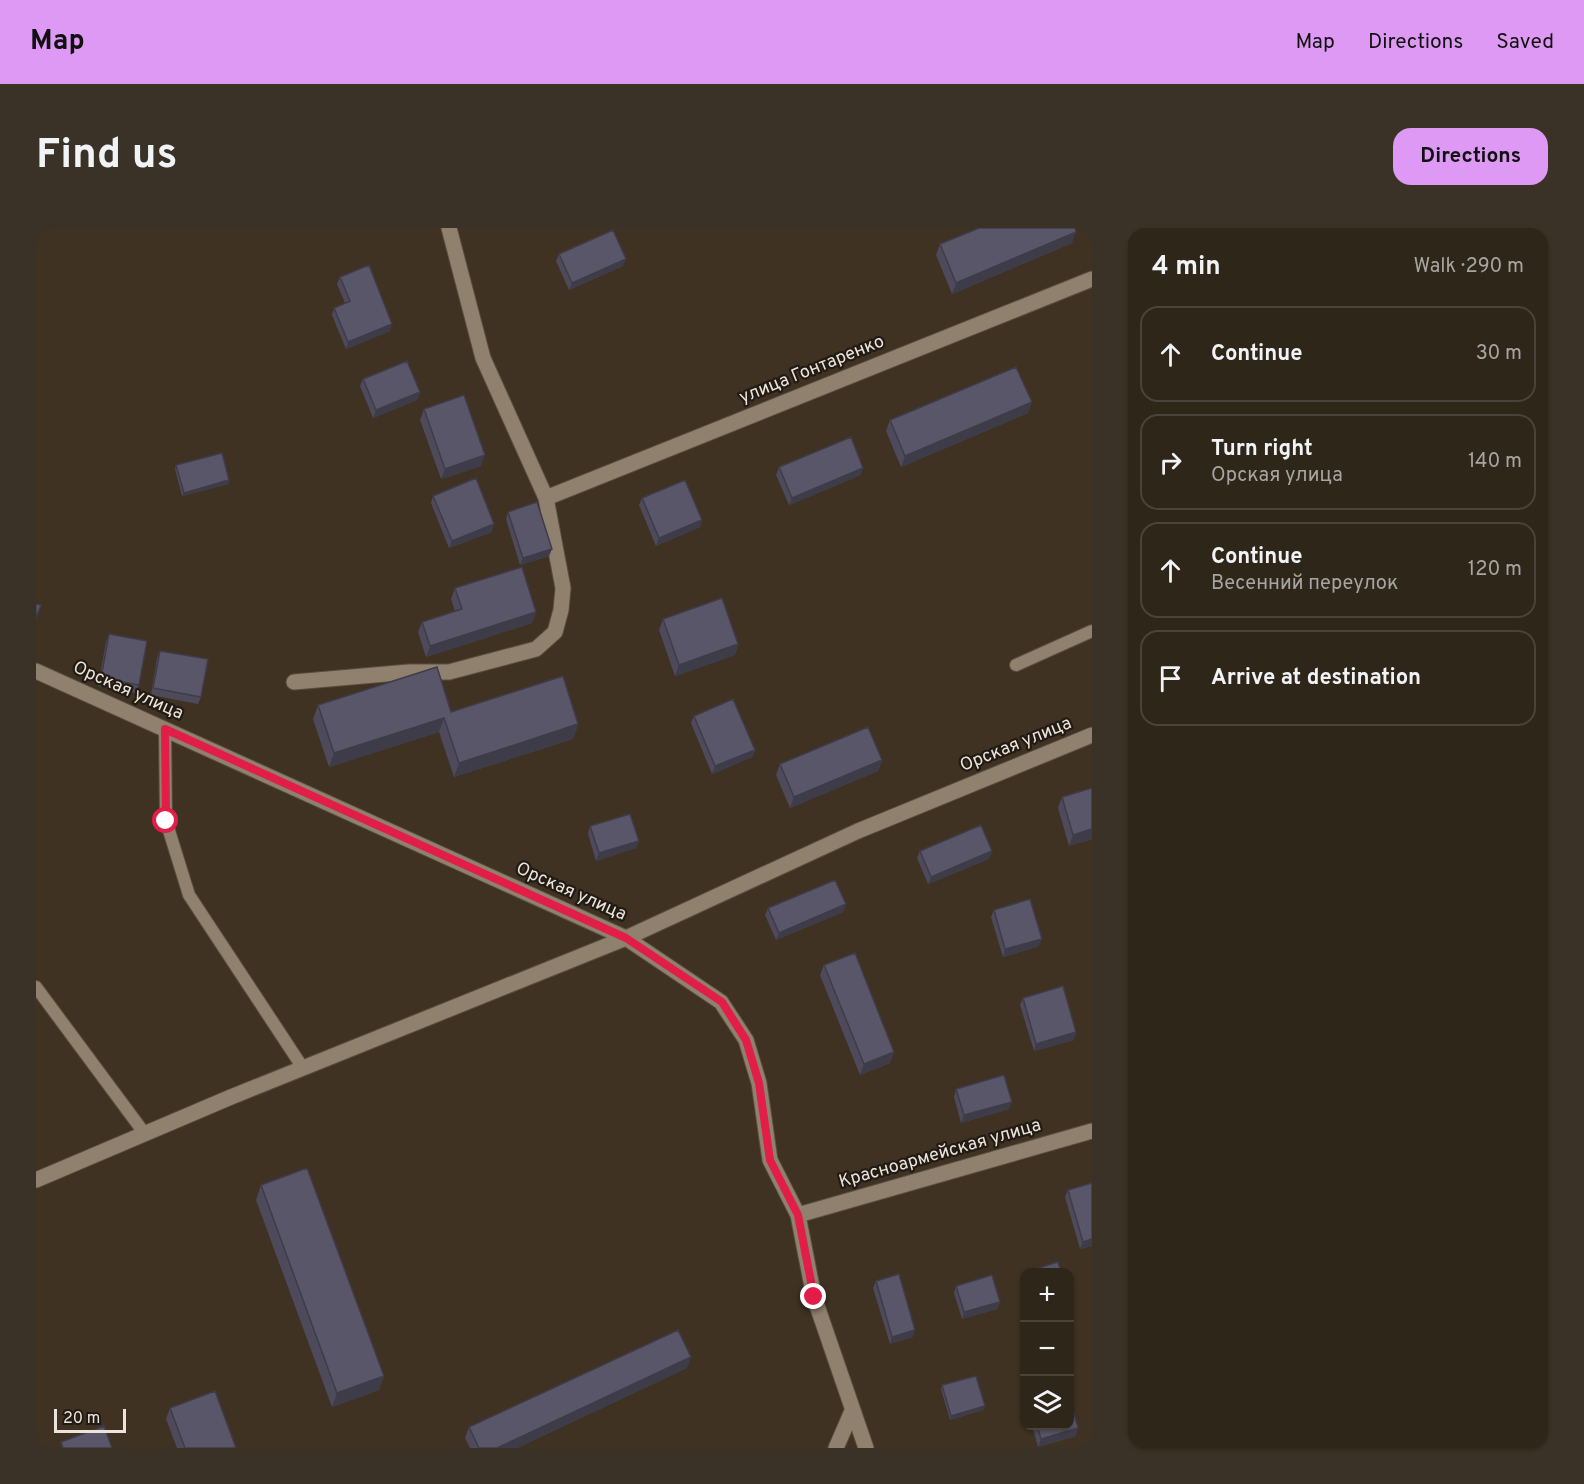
<!DOCTYPE html>
<meta charset="utf-8">
<style>
:root{--surface:#2f261a;--page:#3b3227;--text:#f1f3f6;--muted:#a7a5a2;--line:#4a4339;--accent:#dd99f3}
body{margin:0;font-family:Overpass,sans-serif;background:var(--page);color:var(--text)}
.controls{position:absolute;right:18px;bottom:18px;display:grid;overflow:hidden;border-radius:12px;box-shadow:0 2px 4px #0004}
.controls button{width:54px;height:54px;display:grid;place-items:center;padding:0;border:0;border-bottom:2px solid var(--line);background:var(--surface);color:var(--text);font:30px sans-serif}
.scale{position:absolute;left:18px;bottom:15px;width:72px;box-sizing:border-box;padding-left:6px;border:3px solid #ece3da;border-top:0;font-size:16px;line-height:21px;white-space:nowrap;color:#ece3da;-webkit-text-stroke:4px #211b14;paint-order:stroke}
.stop{position:absolute;width:18px;height:18px;margin:-14px;border:4px solid #e11d48;border-radius:50%;background:#fff}
.stop.end{background:#e11d48;border-color:#fff;box-shadow:0 2px 6px #0008}
.list{margin:0;padding:0;list-style:none}
h2{display:flex;justify-content:space-between;align-items:center;height:78px;margin:0;padding:0 24px;font-size:26px}
h2 small{font-size:20px;font-weight:400;color:var(--muted)}
.list li{display:grid;grid-template-columns:39px 1fr auto;gap:18px;align-items:center;box-sizing:border-box;height:96px;margin:0 12px 12px;padding:0 12px;border:2px solid var(--line);border-radius:18px}
.list b{display:block;font-size:22px;white-space:nowrap}
.list p{margin:0;font-size:20px;white-space:nowrap;color:var(--muted)}
.list em{font-size:20px;font-style:normal;color:var(--muted)}
.icon{flex:none;width:33px;height:33px;fill:none;stroke:currentColor;stroke-width:2;stroke-linecap:round;stroke-linejoin:round}
.map{position:relative;flex:none;width:1056px;height:1220px;overflow:hidden;border-radius:18px}
header{display:flex;align-items:center;gap:36px;box-sizing:border-box;height:84px;padding:0 30px;background:var(--accent);color:#111}
header strong{font-size:28px}
nav{display:flex;gap:33px;margin-inline-start:auto;font-size:21px}
.intro{display:flex;align-items:center;justify-content:space-between;box-sizing:border-box;height:144px;padding:0 36px}
h1{margin:0;font-size:42px}
.button{padding:15px 27px;border-radius:18px;background:var(--accent);color:#111;font-size:21px;font-weight:700}
main{display:flex;gap:36px;padding:0 36px}
aside{flex:1;background:var(--surface);border-radius:18px;box-shadow:0 2px 4px #0004}
.map>svg:first-child{display:block}
.lines{fill:none;stroke-linecap:round;stroke-linejoin:round}
.lane-casing{stroke:#594e41;stroke-width:14}
.street-casing{stroke:#594e41;stroke-width:17}
.lane{stroke:#90816f;stroke-width:12}
.street{stroke:#90816f;stroke-width:15}
.wall{fill:#4d4a5b}
.shaded-wall{fill:#3f3c4a}
.building{fill:#5a566a;stroke:#3f3c4a;stroke-width:1.5}
.route{stroke:#e11d48;stroke-width:8}
.labels{text-anchor:middle;dominant-baseline:central;stroke-width:4.5;stroke-linejoin:round;paint-order:stroke}
.street-label{font-size:18px;fill:#ece3da;stroke:#211b14}
</style>
<header>
<strong>Map</strong>
<nav><a>Map</a><a>Directions</a><a>Saved</a></nav>
</header>
<div class="intro"><h1>Find us</h1><a class="button">Directions</a></div>
<main>
<div class="map">
<svg width="1056" height="1220" viewBox="0 0 1056 1220">
<rect width="100%" height="100%" fill="#3f3223"/>
<g class="lines">
<defs>
<path id="lane" d="M980 437 1056 403
M129 501 130 593 153 667 267 840
M0 759 109 906"/>
<path id="street" d="M510 270 1056 51
M0 443 590 710 685 774 710 812 723 855 734 932 762 987 778 1069 830 1220
M258 454 373 444H413L500 421 519 404 525 382 527 360 510 270 447 130 413 0
M0 952 195 869 590 710 822 603 1056 507
M762 987 1056 903
M800 1220 816 1183"/>
</defs>
<!-- lane casing -->
<use href="#lane" class="lane-casing"/>
<!-- street casing -->
<use href="#street" class="street-casing"/>
<!-- lane -->
<use href="#lane" class="lane"/>
<!-- street -->
<use href="#street" class="street"/>
</g>
<!-- wall -->
<path class="wall" d="M1036 15 916 66 900 27 904 16Z
M523 26 587 38 533 62 520 33Z
M304 49 354 103 310 121 296 87 298 80 309 75 301 56Z
M327 151 384 164 381 172 337 190 324 158Z
M388 181 445 238 405 251 384 192Z
M992 185 865 239 850 203 854 192Z
M140 237 193 252 192 256 146 268 139 241Z
M743 239 825 247 753 277 740 247Z
M397 268 456 304 413 320 395 275Z
M606 270 666 292 664 299 620 318 603 277Z
M472 284 513 328 484 337 470 291Z
M419 360 500 384 496 395 390 429 382 404 386 394 419 383 415 371Z
M627 391 702 416 699 427 639 448 623 402Z
M73 406 103 457 100 465 62 458 70 414Z
M124 423 165 469 162 476 115 467 121 430Z
M282 477 415 484 542 496 537 511 418 549 403 504 293 539 277 491Z
M658 488 719 522 716 529 676 546 655 495Z
M846 532 842 543 754 580 740 547 744 536Z
M1056 560V611L1033 618 1022 580 1026 569Z
M554 598 603 613 600 620 560 633 552 606Z
M884 623 953 631 892 656 881 630Z
M810 676 807 684 740 712 729 687 732 680Z
M958 682 1003 718 967 729 955 689Z
M788 737 858 824 854 835 824 847 784 747Z
M987 770 1038 812 998 823 984 777Z
M920 861 973 881 925 895 918 869Z
M225 957 348 1148 343 1162 296 1179 220 972Z
M1032 962 1056 1018 1044 1021 1029 969Z
M840 1053 877 1109 854 1116 837 1060Z
M920 1058 964 1074 961 1081 926 1091 918 1065Z
M651 1140 481 1220H434L429 1210 433 1199Z
M906 1157 949 1178 947 1182 914 1192 905 1161Z
M134 1180 200 1220H141L130 1191Z
M996 1197H1034L1040 1208 1002 1219Z"/>
<!-- shaded-wall -->
<path class="shaded-wall" d="M1040 4 1036 15 916 66 920 55Z
M590 31 587 38 533 62 536 55Z
M356 96 354 103 310 121 312 114Z
M384 164 381 172 337 190 340 182Z
M996 174 992 185 865 239 869 228Z
M449 227 445 238 405 251 409 241Z
M827 240 825 247 753 277 756 270Z
M193 252 192 256 146 268 148 265Z
M666 292 664 299 620 318 623 310Z
M458 296 456 304 413 320 416 313Z
M516 321 513 328 484 337 487 330Z
M500 384 496 395 390 429 394 418Z
M702 416 699 427 639 448 643 437Z
M408 490 403 504 293 539 298 525Z
M542 496 537 511 418 549 423 535Z
M719 522 716 529 676 546 679 538Z
M846 532 842 543 754 580 758 569Z
M1056 601V611L1033 618 1037 607Z
M603 613 600 620 560 633 563 625Z
M956 623 953 631 892 656 895 649Z
M810 676 807 684 740 712 743 705Z
M1006 711 1003 718 967 729 969 721Z
M1040 804 1038 812 998 823 1000 816Z
M858 824 854 835 824 847 828 836Z
M976 874 973 881 925 895 928 887Z
M1056 1011V1018L1044 1021 1047 1014Z
M964 1074 961 1081 926 1091 928 1084Z
M879 1102 877 1109 854 1116 856 1109Z
M655 1129 651 1140 481 1220H461Z
M348 1148 343 1162 296 1179 301 1165Z
M949 1178 947 1182 914 1192 915 1188Z
M1042 1200 1040 1208 1002 1219 1005 1211Z"/>
<!-- building -->
<path class="building" d="M943 0H1039L1040 4 920 55 904 16Z
M577 2 590 31 536 55 523 26Z
M333 37 356 96 312 114 298 80 314 73 304 49Z
M371 133 384 164 340 182 327 151Z
M980 139 996 174 869 228 854 192Z
M428 167 449 227 409 241 388 181Z
M815 209 827 240 756 270 743 239Z
M186 225 193 252 148 265 140 237Z
M440 250 458 296 416 313 397 268Z
M649 252 666 292 623 310 606 270Z
M501 274 516 321 487 330 472 284Z
M486 339 500 384 394 418 386 394 426 381 419 360Z
M686 370 702 416 643 437 627 391Z
M0 376 5 377 0 390Z
M73 406 111 413 103 457 65 450Z
M124 423 172 431 165 469 117 460Z
M401 439 415 484 527 448 542 496 423 535 408 490 298 525 282 477Z
M697 471 719 522 679 538 658 488Z
M832 499 846 532 758 569 744 536Z
M1056 560V601L1037 607 1026 569Z
M594 586 603 613 563 625 554 598Z
M945 597 956 623 895 649 884 623Z
M799 652 810 676 743 705 732 680Z
M994 671 1006 711 969 721 958 682Z
M819 725 858 824 828 836 788 737Z
M1027 758 1040 804 1000 816 987 770Z
M968 847 976 874 928 887 920 861Z
M271 940 348 1148 301 1165 225 957Z
M1056 955V1011L1047 1014 1032 962Z
M1022 1034 1025 1044H994L993 1043Z
M863 1046 879 1102 856 1109 840 1053Z
M956 1047 964 1074 928 1084 920 1058Z
M642 1102 655 1129 461 1220H443L433 1199Z
M940 1148 949 1178 915 1188 906 1157Z
M179 1163 200 1220H149L134 1180Z
M1034 1170 1042 1200 1005 1211 1001 1197H1034Z
M68 1198 76 1220H27L25 1214Z"/>
<g class="lines">
<!-- route -->
<path class="route" d="M130 593 129 501 590 710 686 774 710 812 723 855 734 932 762 987 778 1069"/>
</g>
<g class="labels">
<!-- street labels -->
<g class="street-label">
<text transform="translate(776 142) rotate(-22)">улица Гонтаренко</text>
<text transform="translate(92 463) rotate(24)">Орская улица</text>
<text transform="translate(980 517) rotate(-22)">Орская улица</text>
<text transform="translate(535 664) rotate(24)">Орская улица</text>
<text transform="translate(904 926) rotate(-16)">Красноармейская улица</text>
</g>
</g>
</svg>
<div class="controls">
<button>+</button>
<button>−</button>
<button><svg class="icon" aria-label="layers" viewBox="0 0 24 24"><path d="M12 4l9 5-9 5-9-5zM3 14l9 5 9-5"/></svg></button>
</div>
<div class="scale">20 m</div>
<div class="stop" style="left:130px;top:593px"></div>
<div class="stop end" style="left:778px;top:1069px"></div>
</div>
<aside>
<h2>4 min<small>Walk · 290 m</small></h2>
<ul class="list">
<li><svg class="icon" aria-label="ahead" viewBox="0 0 24 24"><path d="M12 20V5M6 11l6-6 6 6"/></svg><div><b>Continue</b></div><em>30 m</em></li>
<li><svg class="icon" aria-label="right" viewBox="0 0 24 24"><path d="M7 20v-9h11M14 6l5 5-5 5"/></svg><div><b>Turn right</b><p>Орская улица</p></div><em>140 m</em></li>
<li><svg class="icon" aria-label="ahead" viewBox="0 0 24 24"><path d="M12 20V5M6 11l6-6 6 6"/></svg><div><b>Continue</b><p>Весенний переулок</p></div><em>120 m</em></li>
<li><svg class="icon" aria-label="arrive" viewBox="0 0 24 24"><path d="M6 21V4h12l-3 4 3 4H6"/></svg><div><b>Arrive at destination</b></div></li>
</ul>
</aside>
</main>
